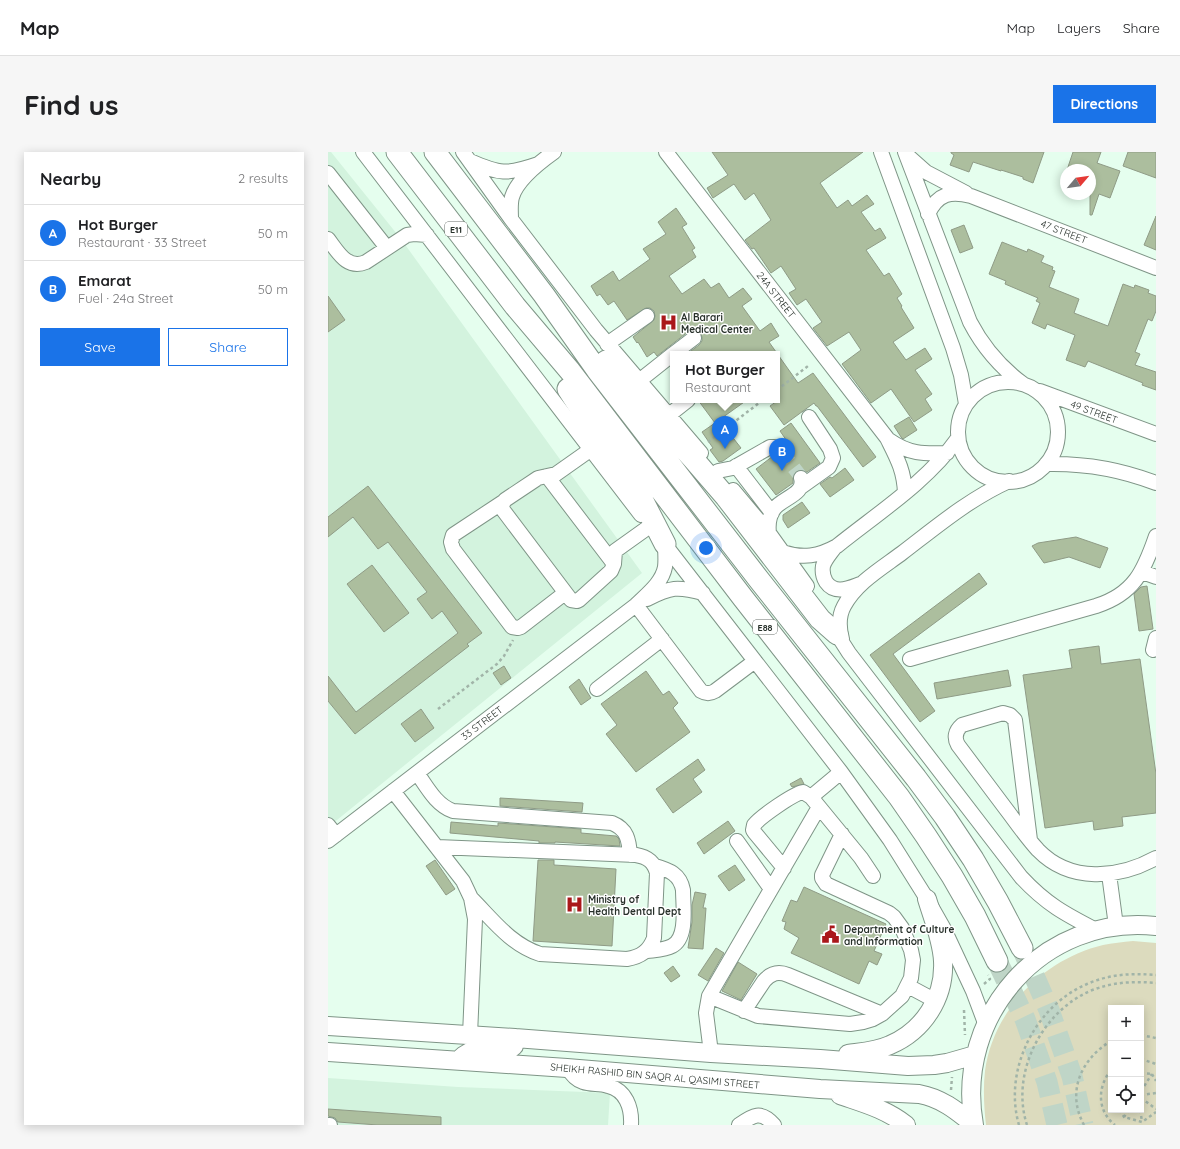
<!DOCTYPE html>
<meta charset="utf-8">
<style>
:root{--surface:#fff;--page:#f6f6f6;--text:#202124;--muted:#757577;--line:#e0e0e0;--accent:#1a73e8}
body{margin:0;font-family:Quicksand,sans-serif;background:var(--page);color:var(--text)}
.controls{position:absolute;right:12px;bottom:12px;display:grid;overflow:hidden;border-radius:0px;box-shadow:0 2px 10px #0003}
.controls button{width:36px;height:36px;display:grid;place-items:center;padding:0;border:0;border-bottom:1px solid var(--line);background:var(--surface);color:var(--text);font:20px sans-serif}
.compass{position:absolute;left:732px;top:12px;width:36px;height:36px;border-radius:50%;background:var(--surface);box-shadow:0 2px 10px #0003;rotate:61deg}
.you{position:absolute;left:378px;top:396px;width:14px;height:14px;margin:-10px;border:3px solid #fff;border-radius:50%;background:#1a73e8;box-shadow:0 0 0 6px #1a73e833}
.badge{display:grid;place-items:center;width:26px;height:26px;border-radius:50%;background:var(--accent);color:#fff;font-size:13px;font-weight:700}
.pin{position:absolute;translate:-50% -33px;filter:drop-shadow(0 1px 2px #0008)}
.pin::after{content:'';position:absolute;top:21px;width:14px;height:12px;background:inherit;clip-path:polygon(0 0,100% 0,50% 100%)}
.popup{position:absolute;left:342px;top:199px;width:110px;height:52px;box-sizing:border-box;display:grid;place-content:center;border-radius:0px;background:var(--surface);filter:drop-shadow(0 1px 3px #0005);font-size:13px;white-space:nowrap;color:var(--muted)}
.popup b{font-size:15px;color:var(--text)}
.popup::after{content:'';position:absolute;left:50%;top:100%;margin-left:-8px;border:8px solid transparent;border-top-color:var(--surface)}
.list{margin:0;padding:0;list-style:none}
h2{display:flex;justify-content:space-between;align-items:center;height:52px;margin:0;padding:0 16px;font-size:17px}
h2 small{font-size:13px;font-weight:400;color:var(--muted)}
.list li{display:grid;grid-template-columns:26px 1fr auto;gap:12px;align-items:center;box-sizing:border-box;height:56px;padding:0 16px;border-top:1px solid var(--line)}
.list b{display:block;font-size:15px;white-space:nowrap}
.list p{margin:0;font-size:13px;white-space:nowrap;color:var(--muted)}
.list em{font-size:13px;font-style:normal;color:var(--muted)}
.actions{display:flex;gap:8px;padding:12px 16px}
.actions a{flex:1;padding:9px 0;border:1px solid var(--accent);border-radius:0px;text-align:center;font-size:14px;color:var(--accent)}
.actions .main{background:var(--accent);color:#fff}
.icon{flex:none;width:22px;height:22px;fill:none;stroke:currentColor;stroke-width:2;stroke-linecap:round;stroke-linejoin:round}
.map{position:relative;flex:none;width:828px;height:973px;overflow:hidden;border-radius:0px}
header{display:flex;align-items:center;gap:24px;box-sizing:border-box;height:56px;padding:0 20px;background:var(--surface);border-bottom:1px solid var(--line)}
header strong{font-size:19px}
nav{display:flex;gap:22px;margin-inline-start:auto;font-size:14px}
.intro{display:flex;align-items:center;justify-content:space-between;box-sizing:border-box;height:96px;padding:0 24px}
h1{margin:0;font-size:28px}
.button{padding:10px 18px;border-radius:0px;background:var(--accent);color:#fff;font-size:14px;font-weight:700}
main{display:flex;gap:24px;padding:0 24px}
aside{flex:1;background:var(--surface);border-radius:0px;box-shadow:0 2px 10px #0003}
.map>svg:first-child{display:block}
.built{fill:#d3f3de}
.green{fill:#dcdbbe;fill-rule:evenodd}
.building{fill:#acbe9e;stroke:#8f9b86}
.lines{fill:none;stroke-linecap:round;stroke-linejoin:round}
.minor-tunnel{stroke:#bfd5c7;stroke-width:14;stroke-dasharray:14 7;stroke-linecap:butt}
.highway-tunnel{stroke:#bfd5c7;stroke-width:21;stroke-dasharray:21 10;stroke-linecap:butt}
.minor-casing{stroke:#7f9587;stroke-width:16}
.major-casing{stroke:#7f9587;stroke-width:20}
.highway-casing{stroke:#7f9587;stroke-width:23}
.path{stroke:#a1b4a8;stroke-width:2.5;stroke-dasharray:3 3;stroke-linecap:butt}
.minor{stroke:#fff;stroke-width:14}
.major{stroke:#fff;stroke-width:18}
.highway{stroke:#fff;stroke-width:21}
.labels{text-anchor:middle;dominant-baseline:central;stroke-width:3;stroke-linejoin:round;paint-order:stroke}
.shield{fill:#fff;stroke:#686e6a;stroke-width:1}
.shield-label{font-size:9px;font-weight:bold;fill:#27302a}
.street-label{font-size:10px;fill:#27302a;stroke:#fff}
.poi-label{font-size:10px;font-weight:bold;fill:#27302a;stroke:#fff;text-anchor:start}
</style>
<header>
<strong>Map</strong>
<nav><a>Map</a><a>Layers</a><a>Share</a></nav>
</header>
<div class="intro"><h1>Find us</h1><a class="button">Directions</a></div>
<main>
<aside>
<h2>Nearby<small>2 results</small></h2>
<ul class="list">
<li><span class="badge">A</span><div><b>Hot Burger</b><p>Restaurant · 33 Street</p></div><em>50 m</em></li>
<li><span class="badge">B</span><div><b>Emarat</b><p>Fuel · 24a Street</p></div><em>50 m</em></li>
</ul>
<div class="actions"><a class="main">Save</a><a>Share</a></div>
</aside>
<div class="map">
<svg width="828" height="973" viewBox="0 0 828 973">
<rect width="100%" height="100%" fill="#e5feee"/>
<!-- built -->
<path class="built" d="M0 0H3L73 87 314 421 4 672 0 667Z
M0 926 130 935 282 941 280 973H0Z"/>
<!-- green -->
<path class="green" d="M805 789 828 791V973H658C656 955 655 937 657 919 665 858 716 807 775 793 784 791 795 790 805 789ZM783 856H813V958H783Z"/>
<!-- building -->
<path class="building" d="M384 0H535L492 31 509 56 520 48 524 54 539 43 546 52 533 60 547 79 552 76 558 86 538 98 556 124 561 121 574 142 569 146 574 154 573 155 586 176 565 190 578 208 597 196 604 207 587 218 604 242 597 247 604 258 586 270 563 237 543 251 514 212 533 198 521 180 499 194 485 176 494 170 478 147 469 153 461 141 468 137 453 114 443 121 426 96 424 97 417 88 443 68 426 41 417 48 406 32 385 46 379 36 400 23Z
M623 0H716L705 31 695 27V25L673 18V19L645 10 641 20 622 13 626 3 623 1Z
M745 0H773L769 11 792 19 782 46 771 42 764 63H762V18H739Z
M800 0H828V26L795 14Z
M348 56 359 72 354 75 367 96 364 98 368 105 341 124 354 142 376 127 383 136 391 131 401 146 415 136 424 147 414 154 432 179 443 171 451 184 441 190 470 231 485 221 548 305 535 315 489 254H488L486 251 456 273 442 254 449 249V202H359L371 193 374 189V185L372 181 365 178 361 179 329 204 326 200 319 205 310 190 309 191 305 185 326 168 327 164 326 159 322 156H318L299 168 286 149 280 153 272 142 269 144 263 134 285 119 291 129 322 107 315 97 338 82 330 70Z
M828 64V98L816 93Z
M636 73 645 96 632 101 623 78Z
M674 90 699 100 700 97 716 104 713 110 725 115 724 118 727 119 721 135 751 147 746 161 780 174 795 132 806 136 807 133 821 138 820 141 828 144V159L824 169 820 167 807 200 812 202 807 213 828 220V238L814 233 815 231 760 209 757 215 738 208 747 183 719 172 717 177 704 171 712 151 708 149 710 146 677 132 678 129 661 122Z
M0 144 17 168 0 180Z
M370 248H419L391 268 413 296 395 309 391 310 382 298 385 296 374 280 387 271Z
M581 265 589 278 575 287 573 285 566 274Z
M463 271 492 311 479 320 472 318 468 319 465 323V331L448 343 428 317 445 304 453 307 460 304 461 299 459 294 461 292 452 279Z
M517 316 526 328 502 345 492 332 502 325 504 326Z
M40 334 154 481 139 492 141 494 27 582 0 549V524L28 560 130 481 114 459 104 467 89 447 99 440 60 390 50 397 25 365 0 385V365Z
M474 350 482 361 460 376 455 368V363Z
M748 385 780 396 772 416 741 405 716 411 704 394 710 391Z
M44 413 81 461 56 480 19 432Z
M651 421 659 432 565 502 607 559 592 570 542 503Z
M819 434 825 477 811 479 806 442 813 435Z
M771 494 773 512 812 507 828 622V661L794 665 795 674 766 678 765 669 717 676 695 523 744 516 741 498Z
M176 514 183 526 173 533 165 521Z
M680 518 683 534 609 547 606 531Z
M318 519 335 543 341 539 350 551 345 556 362 580 308 620 278 582 289 573 273 552Z
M251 527 263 546 253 553 241 535Z
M93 557 106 576 87 590 73 572Z
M370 607 377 618 365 627 374 640 345 661 328 637Z
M473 626 476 632 464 635 462 632Z
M172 646 255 651 254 660 172 654Z
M400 669 407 679 376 702 369 691Z
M123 670 170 674V671L253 677V681L288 684 291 687 292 694 227 690V691H211V689L122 681Z
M107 708 127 737 118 743 98 714Z
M210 708H226V713L288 717 284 794 205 789Z
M407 713 417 728 401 739 390 724Z
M476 735 558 772 546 799 554 802 549 813 541 809 531 832 463 801 471 786 456 777 458 770 454 769 463 748 469 750Z
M367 740 378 742 375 756H378L375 797 360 796 364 770V753Z
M388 796 396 801 380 829 370 823Z
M410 810 429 822 413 848 394 839Z
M345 814 352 824 343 830 336 821Z
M0 957 113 965V973H50L10 970 7 966 0 964Z"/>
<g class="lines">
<!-- minor-tunnel -->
<path class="minor-tunnel" d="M453 299 473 325"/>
<!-- highway-tunnel -->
<path class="highway-tunnel" d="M694 796 721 858 744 924 755 973
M669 809 697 867 719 930 729 973"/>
<defs>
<path id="minor" d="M35 0 313 363
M135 0 183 67 268 178 373 301
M338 0 559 286C569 306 576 318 577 341
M553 0 625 196 633 223 638 252
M577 0 642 170C655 195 672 215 695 232
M580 4 598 20 638 41
M142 9C172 22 178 23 210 12
M0 21 59 96
M600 62C610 41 623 39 643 44L828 116
M183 67C183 60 182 52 184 45 189 28 212 10 226 0
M0 87C10 100 19 118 38 110L79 83 86 82 99 83
M279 192 319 164
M345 202 366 186
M311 229 345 202
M630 280a50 50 0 1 1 100 0a50 50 0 1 1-100 0Z
M712 239 828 282
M341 263 360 248
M561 288C581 302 595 302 619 301
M262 298 228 322 210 326 177 348 174 353 175 358 243 448 249 449 251 448 283 419 286 412 287 399 322 374
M718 312C757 311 792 317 828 331
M408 314 444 361
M390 319 405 316 442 295H446L453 299
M219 324 286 412
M473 335 501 315 505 306 502 297 481 265
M405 338 441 381 479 434
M175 350 125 383 123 390 125 397 184 475 190 476 193 475 237 441
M441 381C440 373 441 364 446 357 454 346 478 342 473 326
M331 385 513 620 562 688 599 747 616 777 645 839 657 871
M507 395C503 401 497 407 495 414 494 420 495 425 498 430 507 443 521 436 532 432
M455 400C475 407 491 404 509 394 550 361 600 329 630 286
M814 420 828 425
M319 447C343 435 349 434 375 441
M308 453 373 539C378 542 382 542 387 539L427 509
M505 476 521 501 693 725C718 752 737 762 768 778
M514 487C511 476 510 465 516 454 528 431 554 416 574 401 608 375 641 347 681 329
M825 498 828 486
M582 507 768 454C806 442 816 419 828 384
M269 537 334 487
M89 621C99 635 108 653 125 659L284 671C299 677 301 688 302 703
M65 639 135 729 143 746 147 767 142 883
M483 645 513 620
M0 673 8 683
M702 688 687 568 682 563 675 561 634 573C627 579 626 586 630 593 646 614 662 636 678 657 688 670 698 685 710 698 742 731 790 727 828 706
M0 689 308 453C319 442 334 431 337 415 338 408 337 400 337 392
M409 689 443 737
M109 695 308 703C320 705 326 710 329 721L326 786C321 799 313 805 299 807L212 802C182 792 165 768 143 746
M456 716 427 681 425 678 426 673C432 665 465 642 475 640L483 645 533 706 545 724
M781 722 788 774
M319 799C327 798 337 798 344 794 360 786 355 754 355 738 352 722 341 718 327 714
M580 834 608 849
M381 844 430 864 522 872 535 870 545 867 554 862 574 844 583 826 585 808 583 798 574 776 566 765 561 761 498 732 494 726V723L514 682
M416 859 436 829C443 821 450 819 460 823L554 862
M383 901 378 861 381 844 491 655
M239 916C244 922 248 928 255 930 263 933 272 931 280 934 298 938 304 956 303 973
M0 973H2
M411 973C425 963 433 958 446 973"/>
<path id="major" d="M0 874 187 886 383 901 492 907 580 914 606 913 619 911 647 903
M0 900 239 916 492 937 591 942C613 946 628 958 645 972
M520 902C534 900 549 899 562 893 595 879 617 846 615 809 614 788 605 767 599 747
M135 904 145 898H181L186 894 187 886
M512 943C535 951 558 957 578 973
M646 973C626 863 715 762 828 774"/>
<path id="highway" d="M69 0 187 154 242 219 415 446 571 645 598 684 624 724 647 764 669 809
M107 0 216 143 269 218 432 429 588 626 617 665 645 707 670 750 694 796
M278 209 367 309 398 345 492 467 509 482
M240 237 292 318 315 349 337 392"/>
</defs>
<!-- minor casing -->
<use href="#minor" class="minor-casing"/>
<!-- major casing -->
<use href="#major" class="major-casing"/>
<!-- highway casing -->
<use href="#highway" class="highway-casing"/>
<!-- path -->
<path class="path" d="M449 238 480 214
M380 290 435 248
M110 557 169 512 176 504 185 488
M656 832 662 827 660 823
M636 858 637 883
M813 883 828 886
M813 907 828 912
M783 918C769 935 769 959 787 973
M813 921 824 922
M824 922 828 929
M623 938 624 925
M813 939 824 922
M813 943 828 941
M813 946 828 957
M792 958 796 965
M801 958 796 965 814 970 828 960
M812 958 814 969
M691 973C675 918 707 854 759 832 782 822 804 821 828 823
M699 973C682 921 714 860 762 839 784 830 805 829 828 831
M756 973C738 940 753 907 783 889"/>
<!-- minor -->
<use href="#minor" class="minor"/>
<!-- major -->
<use href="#major" class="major"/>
<!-- highway -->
<use href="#highway" class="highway"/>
</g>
<!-- icons -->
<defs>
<symbol id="hospital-bare" viewBox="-9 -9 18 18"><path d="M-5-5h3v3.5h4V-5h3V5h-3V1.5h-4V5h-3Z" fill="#aa171a" stroke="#fff" stroke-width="2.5" paint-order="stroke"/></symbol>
<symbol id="civic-bare" viewBox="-9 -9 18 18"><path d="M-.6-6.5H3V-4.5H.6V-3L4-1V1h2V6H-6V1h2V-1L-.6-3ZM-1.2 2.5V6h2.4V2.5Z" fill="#aa171a" stroke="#fff" stroke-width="2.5" paint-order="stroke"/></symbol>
</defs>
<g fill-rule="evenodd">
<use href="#hospital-bare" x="328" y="158" width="25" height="25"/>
<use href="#hospital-bare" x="234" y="740" width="25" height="25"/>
<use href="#civic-bare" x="490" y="770" width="25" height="25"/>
</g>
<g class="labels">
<!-- shield labels -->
<g class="shield">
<rect x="117" y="70" width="22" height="14" rx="3"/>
<rect x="425" y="468" width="24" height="14" rx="3"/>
</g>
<g class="shield-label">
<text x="128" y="77">E11</text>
<text x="437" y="475">E88</text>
</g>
<!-- street labels -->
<g class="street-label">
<text transform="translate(736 80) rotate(21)">47 STREET</text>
<text transform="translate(448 143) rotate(52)">24A STREET</text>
<text transform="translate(766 260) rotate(20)">49 STREET</text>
<text transform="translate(154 571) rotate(-37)">33 STREET</text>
<text transform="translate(327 924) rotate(5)">SHEIKH RASHID BIN SAQR AL QASIMI STREET</text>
</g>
<!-- poi labels -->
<g class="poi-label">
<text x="353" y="165">Al Barari<tspan x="353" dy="12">Medical Center</tspan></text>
<text x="260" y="747">Ministry of<tspan x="260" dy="12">Health Dental Dept</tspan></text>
<text x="516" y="777">Department of Culture<tspan x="516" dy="12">and Information</tspan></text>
</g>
</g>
</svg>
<div class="controls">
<button>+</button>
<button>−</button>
<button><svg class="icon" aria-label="locate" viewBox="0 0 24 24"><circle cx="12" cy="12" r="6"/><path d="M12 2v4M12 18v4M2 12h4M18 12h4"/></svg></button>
</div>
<svg class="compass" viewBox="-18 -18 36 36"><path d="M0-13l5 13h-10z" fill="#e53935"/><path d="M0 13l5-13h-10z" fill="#757577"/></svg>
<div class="you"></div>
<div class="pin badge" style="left:397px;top:297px">A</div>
<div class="popup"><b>Hot Burger</b>Restaurant</div>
<div class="pin badge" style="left:454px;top:319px">B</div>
</div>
</main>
